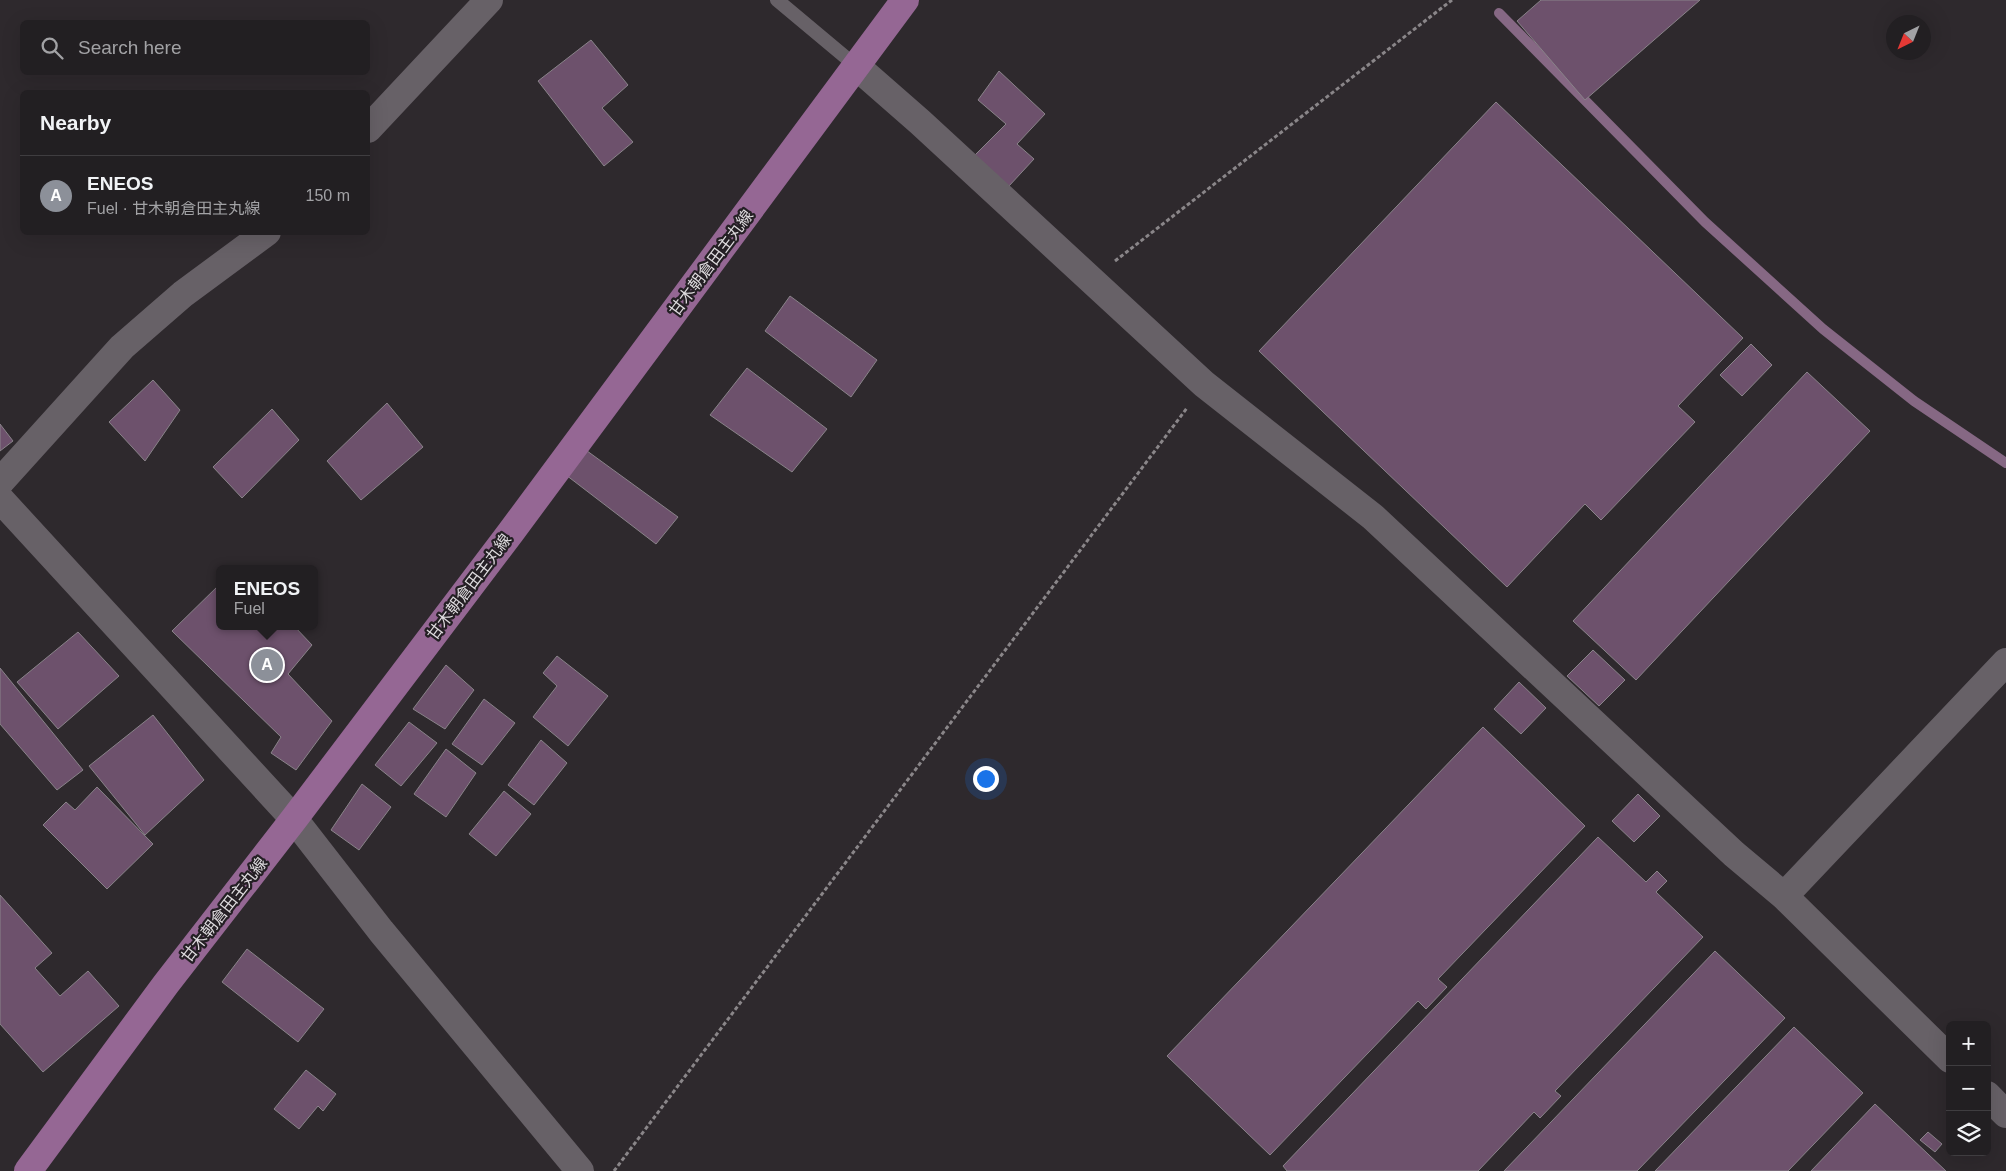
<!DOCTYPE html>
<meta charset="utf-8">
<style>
:root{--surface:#221f22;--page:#2e2c2f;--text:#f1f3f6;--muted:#a2a2a5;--line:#3f3d40;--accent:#8c9099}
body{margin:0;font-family:Arial,"Noto Sans JP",sans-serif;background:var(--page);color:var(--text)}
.controls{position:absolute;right:15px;bottom:15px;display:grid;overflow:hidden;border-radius:8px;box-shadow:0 5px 20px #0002}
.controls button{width:45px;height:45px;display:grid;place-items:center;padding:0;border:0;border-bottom:1px solid var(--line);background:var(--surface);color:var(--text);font:25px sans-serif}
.compass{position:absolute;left:1886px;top:15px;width:45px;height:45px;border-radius:50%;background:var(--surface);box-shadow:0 5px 20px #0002;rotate:223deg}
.you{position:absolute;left:985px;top:778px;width:18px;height:18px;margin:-12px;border:4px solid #fff;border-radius:50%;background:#1a73e8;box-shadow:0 0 0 8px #1a73e833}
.badge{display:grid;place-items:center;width:32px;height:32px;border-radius:50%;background:var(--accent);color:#fff;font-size:16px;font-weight:700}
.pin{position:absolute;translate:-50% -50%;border:2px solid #fff;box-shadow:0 1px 5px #0006}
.popup{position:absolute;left:216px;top:565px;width:102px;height:65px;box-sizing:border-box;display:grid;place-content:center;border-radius:8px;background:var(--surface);filter:drop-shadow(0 1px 4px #0005);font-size:16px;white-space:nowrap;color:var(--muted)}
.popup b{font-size:19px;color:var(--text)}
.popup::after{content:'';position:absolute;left:50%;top:100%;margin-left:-10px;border:10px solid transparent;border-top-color:var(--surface)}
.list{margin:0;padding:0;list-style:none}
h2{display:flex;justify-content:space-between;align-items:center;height:65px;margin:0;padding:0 20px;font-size:21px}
h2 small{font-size:16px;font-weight:400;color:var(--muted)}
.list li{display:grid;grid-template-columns:32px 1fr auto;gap:15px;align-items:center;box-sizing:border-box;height:80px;padding:0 20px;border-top:1px solid var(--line)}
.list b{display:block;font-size:19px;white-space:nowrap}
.list p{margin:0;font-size:16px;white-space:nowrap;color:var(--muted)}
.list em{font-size:16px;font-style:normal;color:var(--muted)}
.icon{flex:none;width:28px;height:28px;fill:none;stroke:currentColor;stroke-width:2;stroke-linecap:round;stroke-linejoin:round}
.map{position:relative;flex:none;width:2006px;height:1171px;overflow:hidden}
.search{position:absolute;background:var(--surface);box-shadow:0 5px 20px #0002;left:20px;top:20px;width:350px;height:55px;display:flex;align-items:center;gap:12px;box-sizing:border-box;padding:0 18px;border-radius:8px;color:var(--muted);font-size:19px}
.panel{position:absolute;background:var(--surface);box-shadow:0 5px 20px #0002;left:20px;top:90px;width:350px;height:145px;border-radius:8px}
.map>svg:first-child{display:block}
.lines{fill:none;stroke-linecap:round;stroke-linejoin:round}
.stream{stroke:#866884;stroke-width:10}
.building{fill:#6d516c;stroke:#898389}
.path{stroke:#8a8689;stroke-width:3;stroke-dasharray:4 2.5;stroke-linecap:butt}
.lane{stroke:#676167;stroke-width:14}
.street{stroke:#676167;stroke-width:28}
.primary{stroke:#956794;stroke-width:28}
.labels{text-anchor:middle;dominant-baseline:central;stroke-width:4.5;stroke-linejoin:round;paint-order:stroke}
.street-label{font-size:16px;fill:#dedbde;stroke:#241f24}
</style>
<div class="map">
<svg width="2006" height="1171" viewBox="0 0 2006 1171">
<rect width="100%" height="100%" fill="#2e292d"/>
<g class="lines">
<!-- stream -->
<path class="stream" d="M1499 13 1705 222 1823 329 1914 401 2006 463"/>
</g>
<!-- building -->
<path class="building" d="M1541 0H1700L1585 100 1517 21Z
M591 40 628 85 602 108 633 142 604 166 538 81Z
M999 71 1045 114 1017 144 1034 159 1009 186 974 156 1006 124 978 100Z
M1496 102 1743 338 1678 406 1695 422 1601 520 1585 504 1507 587 1259 351Z
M790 296 877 360 851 397 765 331Z
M1751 344 1772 365 1742 396 1720 375Z
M747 368 827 429 792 472 710 415Z
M1807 372 1870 431 1636 680 1573 621Z
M153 380 180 410 145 461 109 422Z
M387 403 423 447 361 500 327 461Z
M272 409 299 440 242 498 213 467Z
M0 424 13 441 0 451Z
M583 448 678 517 656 544 566 475Z
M220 584V626H294L312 645 288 674 332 721 296 770 271 753 281 737 172 631Z
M78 632 119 676 58 729 17 682Z
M1593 650 1625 680 1599 706 1567 676Z
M557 656 608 696 568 746 533 717 557 686 543 673Z
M446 665 474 690 445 729 413 709Z
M0 668 83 770 57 790 0 724Z
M1519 682 1546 708 1521 734 1494 709Z
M484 699 515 723 482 765 452 744Z
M153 715 204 780 145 835 89 766Z
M409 722 437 743 401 786 375 765Z
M1483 727 1585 826 1438 979 1447 987 1426 1009 1418 1001 1270 1155 1167 1056Z
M541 740 567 763 534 805 508 785Z
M446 749 476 773 446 817 414 794Z
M362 784 391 807 359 850 331 830Z
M97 787 153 844 107 889 43 825 66 802 75 810Z
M504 791 531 814 496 856 469 834Z
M1638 794 1660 816 1634 842 1612 821Z
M1598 837 1646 882 1657 871 1667 881 1656 892 1703 937 1555 1091 1561 1096 1540 1118 1534 1112 1478 1171H1287L1283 1166Z
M0 895 52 953 35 968 60 996 88 971 119 1006 43 1072 0 1024Z
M247 949 324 1009 298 1042 222 982Z
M1715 951 1785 1018 1637 1171H1504Z
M1794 1027 1863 1093 1788 1171H1655Z
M306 1070 336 1094 323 1111 318 1106 299 1129 274 1109Z
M1875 1104 1946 1171H1811Z
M1928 1132 1942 1144 1935 1152 1920 1140Z"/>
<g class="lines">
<!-- path -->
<path class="path" d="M1115 261 1452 0
M614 1171 1187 408"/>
<!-- lane -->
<path class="lane" d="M777 0 856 66"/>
<!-- street -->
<path class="street" d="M856 66 920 122 1204 384 1373 517 1734 854 1784 896 1950 1059
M368 129 489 0
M0 482 122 347 183 294 267 232
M0 499 294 819 381 931 580 1171
M1784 896 2006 662
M1987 1095 2006 1114"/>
<!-- primary -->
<path class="primary" d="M28 1171 166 984 294 819 511 532 905 0"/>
</g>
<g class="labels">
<!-- street labels -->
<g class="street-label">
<text transform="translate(711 263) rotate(-53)">甘木朝倉田主丸線</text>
<text transform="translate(469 587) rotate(-53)">甘木朝倉田主丸線</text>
<text transform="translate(224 910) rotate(-52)">甘木朝倉田主丸線</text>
</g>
</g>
</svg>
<div class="controls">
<button>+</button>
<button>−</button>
<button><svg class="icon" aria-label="layers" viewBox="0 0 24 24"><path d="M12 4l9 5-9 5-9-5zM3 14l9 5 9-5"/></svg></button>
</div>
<svg class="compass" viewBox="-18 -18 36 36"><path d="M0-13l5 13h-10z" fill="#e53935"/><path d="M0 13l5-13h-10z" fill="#a2a2a5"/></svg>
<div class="you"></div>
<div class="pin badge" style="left:267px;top:665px">A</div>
<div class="popup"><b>ENEOS</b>Fuel</div>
<div class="search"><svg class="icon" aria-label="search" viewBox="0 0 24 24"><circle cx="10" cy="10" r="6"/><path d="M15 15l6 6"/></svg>Search here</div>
<section class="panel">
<h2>Nearby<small></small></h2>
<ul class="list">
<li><span class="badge">A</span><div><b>ENEOS</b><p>Fuel · 甘木朝倉田主丸線</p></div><em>150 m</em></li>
</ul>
</section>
</div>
